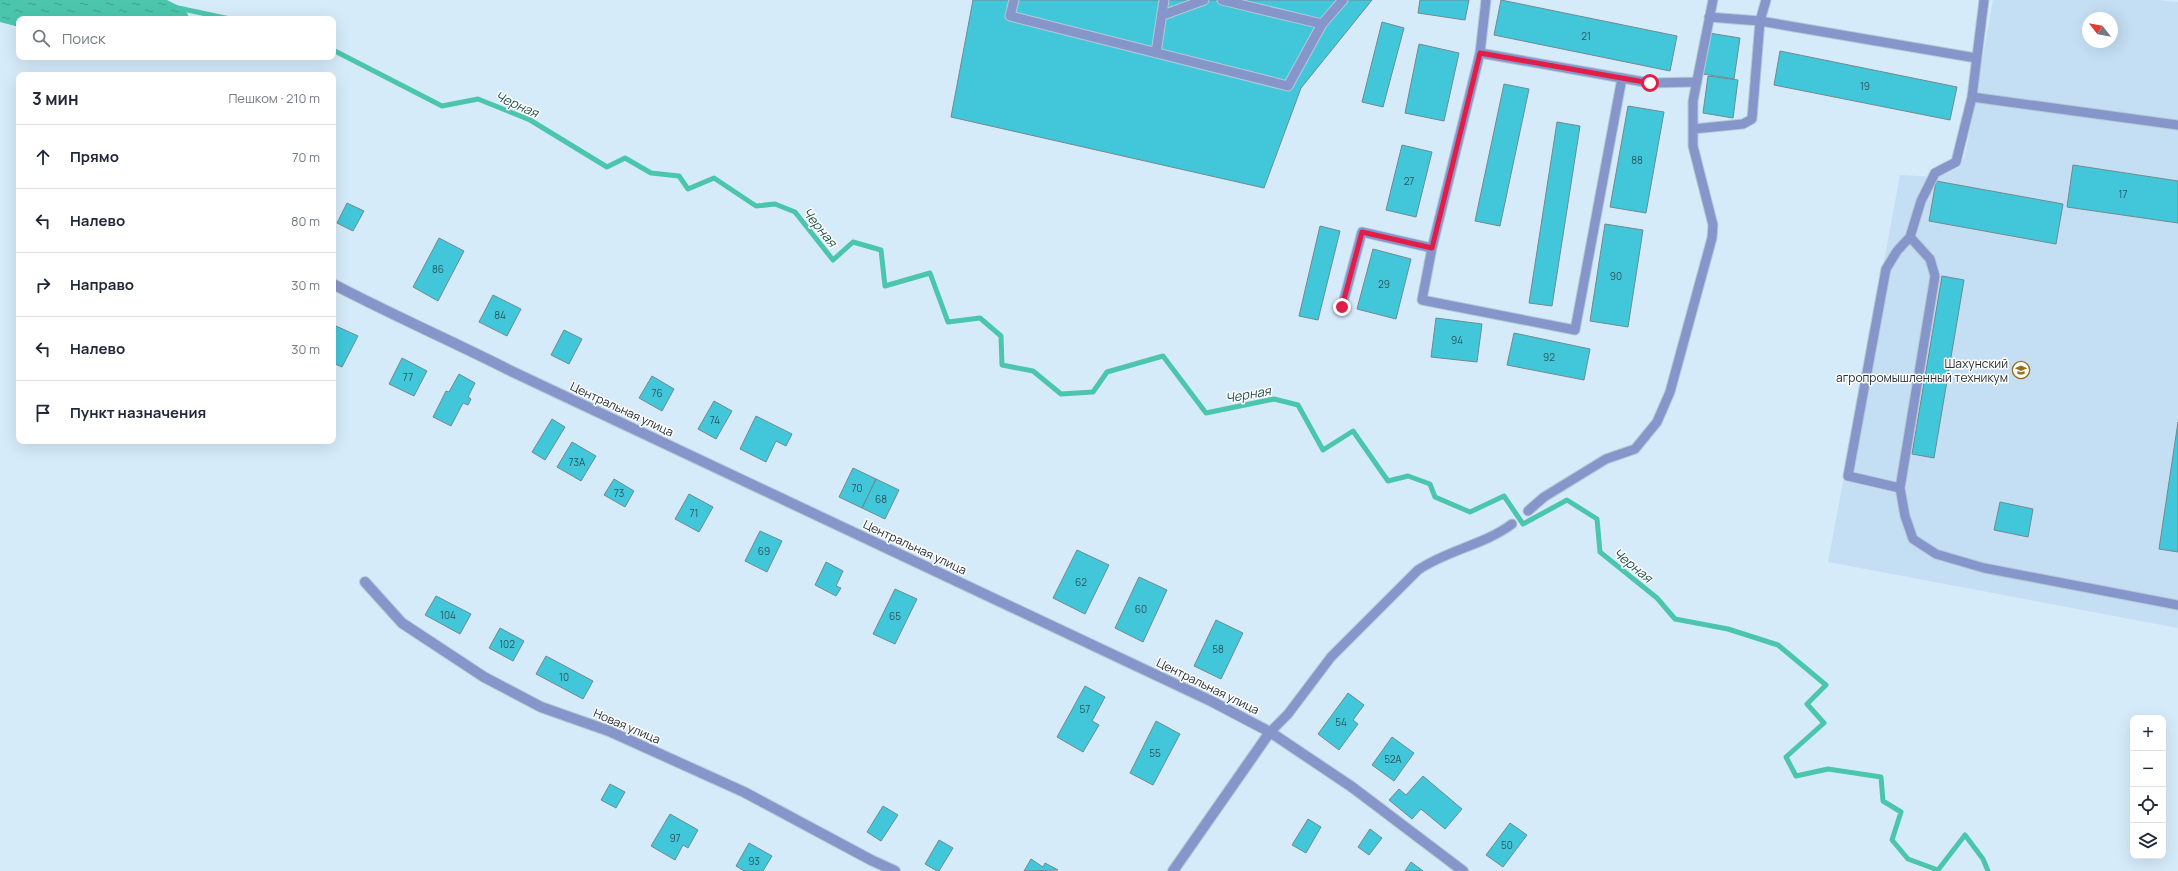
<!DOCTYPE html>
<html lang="ru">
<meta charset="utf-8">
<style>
:root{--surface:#fff;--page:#f2f2f3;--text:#1f2937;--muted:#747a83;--line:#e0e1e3}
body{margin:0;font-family:Manrope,sans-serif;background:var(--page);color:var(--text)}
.controls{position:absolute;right:12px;bottom:12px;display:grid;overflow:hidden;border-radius:8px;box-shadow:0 4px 16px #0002}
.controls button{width:36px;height:36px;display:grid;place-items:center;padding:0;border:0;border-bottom:1px solid var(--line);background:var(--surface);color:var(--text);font:20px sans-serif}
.compass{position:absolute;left:2082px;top:12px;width:36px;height:36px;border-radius:50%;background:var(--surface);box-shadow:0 4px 16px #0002;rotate:301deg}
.stop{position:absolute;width:12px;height:12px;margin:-9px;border:3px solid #e11d48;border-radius:50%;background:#fff}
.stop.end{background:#e11d48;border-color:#fff;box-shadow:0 1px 4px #0008}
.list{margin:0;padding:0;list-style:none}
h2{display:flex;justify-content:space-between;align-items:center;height:52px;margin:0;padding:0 16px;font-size:17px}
h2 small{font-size:13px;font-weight:400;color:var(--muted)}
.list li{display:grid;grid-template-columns:26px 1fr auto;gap:12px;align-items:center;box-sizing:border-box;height:64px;padding:0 16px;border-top:1px solid var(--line)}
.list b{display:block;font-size:15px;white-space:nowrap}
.list em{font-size:13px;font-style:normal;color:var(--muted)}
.icon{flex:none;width:22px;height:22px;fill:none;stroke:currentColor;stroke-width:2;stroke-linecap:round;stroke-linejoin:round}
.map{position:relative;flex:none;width:2178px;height:871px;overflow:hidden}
.search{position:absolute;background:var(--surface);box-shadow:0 4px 16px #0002;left:16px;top:16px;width:320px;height:44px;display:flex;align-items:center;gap:10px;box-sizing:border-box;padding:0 14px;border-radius:8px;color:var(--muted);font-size:15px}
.panel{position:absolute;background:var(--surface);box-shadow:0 4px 16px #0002;left:16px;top:72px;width:320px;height:372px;border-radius:8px}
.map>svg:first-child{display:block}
.built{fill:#c4def3;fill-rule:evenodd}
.water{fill:url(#water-ripples)}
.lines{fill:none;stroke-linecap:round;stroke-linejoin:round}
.stream{stroke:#4bc6ad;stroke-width:5}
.building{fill:#42c7da;stroke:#708a8e}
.lane-casing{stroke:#b6c9d7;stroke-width:11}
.street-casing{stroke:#b6c9d7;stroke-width:12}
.lane{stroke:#8796ca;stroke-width:9}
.street{stroke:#8796ca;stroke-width:10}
.route{stroke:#e11d48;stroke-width:5}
.labels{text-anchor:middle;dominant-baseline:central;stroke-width:3;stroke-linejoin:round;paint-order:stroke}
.number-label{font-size:10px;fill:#2e555e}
.poi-label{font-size:12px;fill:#272f35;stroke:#fff;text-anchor:end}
.street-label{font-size:12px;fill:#272f35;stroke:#fff}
.water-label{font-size:13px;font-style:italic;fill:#1d5146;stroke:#fff}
</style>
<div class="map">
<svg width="2178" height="871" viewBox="0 0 2178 871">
<defs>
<pattern id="water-ripples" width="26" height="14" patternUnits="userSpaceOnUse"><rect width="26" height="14" fill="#4bc6ad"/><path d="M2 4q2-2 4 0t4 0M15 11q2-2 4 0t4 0" fill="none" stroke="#3ea18e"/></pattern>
</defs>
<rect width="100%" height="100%" fill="#d6ebfa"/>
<!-- built -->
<path class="built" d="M1993 0H2159L2178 2V628L1828 562 1900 175 1937 177 1958 168 1965 156ZM2088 18H2112V42H2088Z"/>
<!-- water -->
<path class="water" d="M0 0H167L185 9 190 19H19V27L0 22Z"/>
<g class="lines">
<!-- stream -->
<path class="stream" d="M178 8 230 19
M333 50 442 106 478 99 530 120 607 167 625 158 651 173 679 176 688 189 714 178 756 206 775 204 795 212 833 260 853 242 881 250 885 286 930 273 948 322 980 318 1001 336 1002 365 1033 371 1061 394 1093 392 1107 372 1163 356 1206 413 1274 399 1298 405 1323 450 1353 431 1388 481 1408 476 1430 484 1435 497 1470 512 1504 496 1523 524 1567 500 1597 519 1600 552 1657 598 1675 619 1728 629 1778 645 1826 685 1807 704 1824 723 1786 757 1796 776 1828 769 1881 777 1883 801 1901 812 1892 840 1908 859 1938 870 1965 835 1983 859 1988 871"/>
</g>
<!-- building -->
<path class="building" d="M973 0H1372L1301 88 1264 188 951 117Z
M1420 0H1469L1465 20 1418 13Z
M1501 0 1677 36 1670 71 1494 35Z
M1382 22 1404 28 1383 107 1362 102Z
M1709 33 1740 38 1734 79 1703 74Z
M1419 44 1459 53 1444 121 1405 113Z
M1780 51 1957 87 1950 120 1774 85Z
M1708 76 1738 80 1733 118 1703 113Z
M1504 84 1529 89 1500 226 1475 221Z
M1628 106 1664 112 1646 213 1610 207Z
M1557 122 1580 126 1552 306 1529 303Z
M1402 145 1432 152 1416 217 1386 210Z
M2073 165 2178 181V223L2067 207Z
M1936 181 2063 204 2056 244 1929 221Z
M347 203 364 211 353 231 337 223Z
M1605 224 1643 230 1628 327 1590 321Z
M1320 226 1340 231 1318 320 1299 316Z
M439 238 464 251 438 301 413 287Z
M1373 249 1411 259 1396 319 1357 309Z
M1942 276 1964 280 1934 458 1912 454Z
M493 295 521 309 507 336 479 322Z
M1436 318 1482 324 1477 362 1431 357Z
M336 326 358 336 342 367 333 363V332Z
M564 330 582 339 569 364 551 355Z
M1514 333 1590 349 1584 380 1507 365Z
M402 358 427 371 414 396 389 384Z
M459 374 475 383 468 397 471 399 468 405 463 403 451 426 433 417 446 391 449 392Z
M652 376 674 389 662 411 639 398Z
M714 401 732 411 716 439 698 429Z
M756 416 792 434 786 446 776 441 766 462 740 449Z
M552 419 565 427 545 460 532 452Z
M2178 422V552L2159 549Z
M572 442 596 456 581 481 557 467Z
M853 468 876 479 862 508 839 497Z
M614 479 634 491 625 507 604 495Z
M876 479 899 490 885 519 862 508Z
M689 494 713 507 699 532 675 519Z
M2000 502 2033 509 2028 537 1994 530Z
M760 531 782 541 767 572 745 561Z
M1077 550 1109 565 1085 614 1053 598Z
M826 562 843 571 836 586 841 588 836 596 815 585Z
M1139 577 1167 590 1143 642 1115 628Z
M895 589 917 599 895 644 873 634Z
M436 596 471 614 460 634 425 615Z
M1216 620 1243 633 1221 679 1194 666Z
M500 628 524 641 513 661 489 648Z
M546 656 593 681 583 699 536 674Z
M1085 686 1105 697 1092 721 1099 725 1083 752 1057 737Z
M1348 693 1364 705 1353 720 1358 724 1339 750 1318 734Z
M1156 721 1180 734 1153 785 1130 773Z
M1392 737 1414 753 1394 781 1372 765Z
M1423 776 1462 809 1445 829 1421 809 1412 819 1389 800 1399 789 1406 795Z
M610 784 625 792 616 808 601 800Z
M883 806 898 815 881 841 867 832Z
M670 814 698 830 688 848 683 845 675 860 651 846Z
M1308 819 1321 827 1306 853 1292 845Z
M1510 823 1527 835 1503 867 1486 855Z
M1370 829 1382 838 1369 855 1358 847Z
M939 840 953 848 939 871H937L925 864Z
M749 843 772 856 763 871H744L736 866Z
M1031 859 1043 867 1045 863 1058 870 1024 871Z
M1411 862 1423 871H1405Z"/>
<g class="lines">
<defs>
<path id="lane" d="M1014 0 1010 16 1288 86 1322 24 1343 0
M1222 0 1322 24
M1486 0 1480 53 1432 248 1422 300 1575 330 1622 78
M1984 0 1972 97 1956 162 1935 173 1921 201 1910 237 1930 259 1935 276 1900 488 1905 516 1913 539 1936 554 1984 568 2178 605
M1163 15 1204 0
M1709 17 1760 21 1976 58
M1156 53 1164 0
M1480 53 1650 83 1697 82
M1972 97 2178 125
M1693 129 1743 124 1752 119 1760 21 1766 0
M1342 307 1362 232 1432 248
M1900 488 1848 476 1886 269 1897 251 1910 237
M1528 511 1544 497 1606 459 1635 449 1657 422 1670 392 1712 238 1713 225 1693 146V101L1713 0
M1270 732 1288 714 1331 657 1418 570C1447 550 1484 545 1512 524"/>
<path id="street" d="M333 284C392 315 452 341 511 371L1211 701 1270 732 1352 787 1463 871
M365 582 402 623 484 677 541 707 609 731 744 792 871 860 895 871
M1173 871 1270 732"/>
</defs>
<!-- lane casing -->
<use href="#lane" class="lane-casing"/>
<!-- street casing -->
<use href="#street" class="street-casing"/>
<!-- lane -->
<use href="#lane" class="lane"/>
<!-- street -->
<use href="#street" class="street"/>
</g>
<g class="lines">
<!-- route -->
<path class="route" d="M1342 307 1362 232 1432 248 1480 53 1650 83"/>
</g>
<!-- icons -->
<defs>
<symbol id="university-ring" viewBox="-11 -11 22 22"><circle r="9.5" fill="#fff" stroke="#97701b" stroke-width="1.5"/><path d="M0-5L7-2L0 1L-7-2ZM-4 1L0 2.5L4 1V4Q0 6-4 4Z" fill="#97701b"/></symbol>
</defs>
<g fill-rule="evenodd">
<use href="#university-ring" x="2011" y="360" width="20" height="20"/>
</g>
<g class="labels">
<!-- number labels -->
<g class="number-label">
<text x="1586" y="36">21</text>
<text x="1865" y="86">19</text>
<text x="1637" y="160">88</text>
<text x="1409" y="181">27</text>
<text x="2123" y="194">17</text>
<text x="438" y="269">86</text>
<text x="1616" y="276">90</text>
<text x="1384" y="284">29</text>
<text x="500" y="315">84</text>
<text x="1457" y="340">94</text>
<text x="1549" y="357">92</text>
<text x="408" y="377">77</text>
<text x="657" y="393">76</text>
<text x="715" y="420">74</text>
<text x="577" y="462">73А</text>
<text x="857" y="488">70</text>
<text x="619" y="493">73</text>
<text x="881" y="499">68</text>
<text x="694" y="513">71</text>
<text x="764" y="551">69</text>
<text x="1081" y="582">62</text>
<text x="1141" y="609">60</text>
<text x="448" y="615">104</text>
<text x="895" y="616">65</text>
<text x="507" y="644">102</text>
<text x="1218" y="649">58</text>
<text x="564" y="677">10</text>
<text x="1085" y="709">57</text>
<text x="1341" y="722">54</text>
<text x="1155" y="753">55</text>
<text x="1393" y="759">52А</text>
<text x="675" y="838">97</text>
<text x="1507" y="845">50</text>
<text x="754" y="861">93</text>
</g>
<!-- poi labels -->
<g class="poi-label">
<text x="2008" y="363">Шахунский<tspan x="2008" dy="14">агропромышленный техникум</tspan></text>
</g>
<!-- street labels -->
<g class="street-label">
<text transform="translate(622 409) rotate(25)">Центральная улица</text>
<text transform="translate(915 547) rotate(25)">Центральная улица</text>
<text transform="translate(1208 686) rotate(26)">Центральная улица</text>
<text transform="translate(627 726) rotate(23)">Новая улица</text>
</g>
<!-- water labels -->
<g class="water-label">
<text transform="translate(517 104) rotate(24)">Черная</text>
<text transform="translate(820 227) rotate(51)">Черная</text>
<text transform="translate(1248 394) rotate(-10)">Черная</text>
<text transform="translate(1633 565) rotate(39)">Черная</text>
</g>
</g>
</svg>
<div class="controls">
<button>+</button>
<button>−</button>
<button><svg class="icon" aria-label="locate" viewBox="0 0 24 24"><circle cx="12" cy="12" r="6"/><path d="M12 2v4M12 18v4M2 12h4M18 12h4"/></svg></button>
<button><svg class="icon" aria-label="layers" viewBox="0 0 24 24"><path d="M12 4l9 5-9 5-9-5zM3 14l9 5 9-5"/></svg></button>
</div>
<svg class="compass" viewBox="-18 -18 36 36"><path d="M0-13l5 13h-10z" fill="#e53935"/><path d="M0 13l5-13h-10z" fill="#747a83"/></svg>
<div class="stop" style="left:1650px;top:83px"></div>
<div class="stop end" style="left:1342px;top:307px"></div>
<div class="search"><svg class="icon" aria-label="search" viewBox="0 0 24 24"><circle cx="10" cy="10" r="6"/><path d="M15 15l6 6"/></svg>Поиск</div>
<section class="panel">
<h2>3 мин<small>Пешком · 210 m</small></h2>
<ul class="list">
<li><svg class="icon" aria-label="ahead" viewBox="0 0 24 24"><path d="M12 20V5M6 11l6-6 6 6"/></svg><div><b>Прямо</b></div><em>70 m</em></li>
<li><svg class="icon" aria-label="left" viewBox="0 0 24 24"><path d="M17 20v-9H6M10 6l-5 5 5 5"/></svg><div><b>Налево</b></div><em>80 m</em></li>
<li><svg class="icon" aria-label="right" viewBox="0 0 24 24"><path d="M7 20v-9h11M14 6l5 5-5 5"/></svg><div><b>Направо</b></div><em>30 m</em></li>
<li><svg class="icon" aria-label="left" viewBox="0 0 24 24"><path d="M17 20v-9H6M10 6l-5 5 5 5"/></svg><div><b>Налево</b></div><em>30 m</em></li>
<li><svg class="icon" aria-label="arrive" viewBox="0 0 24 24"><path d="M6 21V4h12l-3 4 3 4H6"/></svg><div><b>Пункт назначения</b></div></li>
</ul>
</section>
</div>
